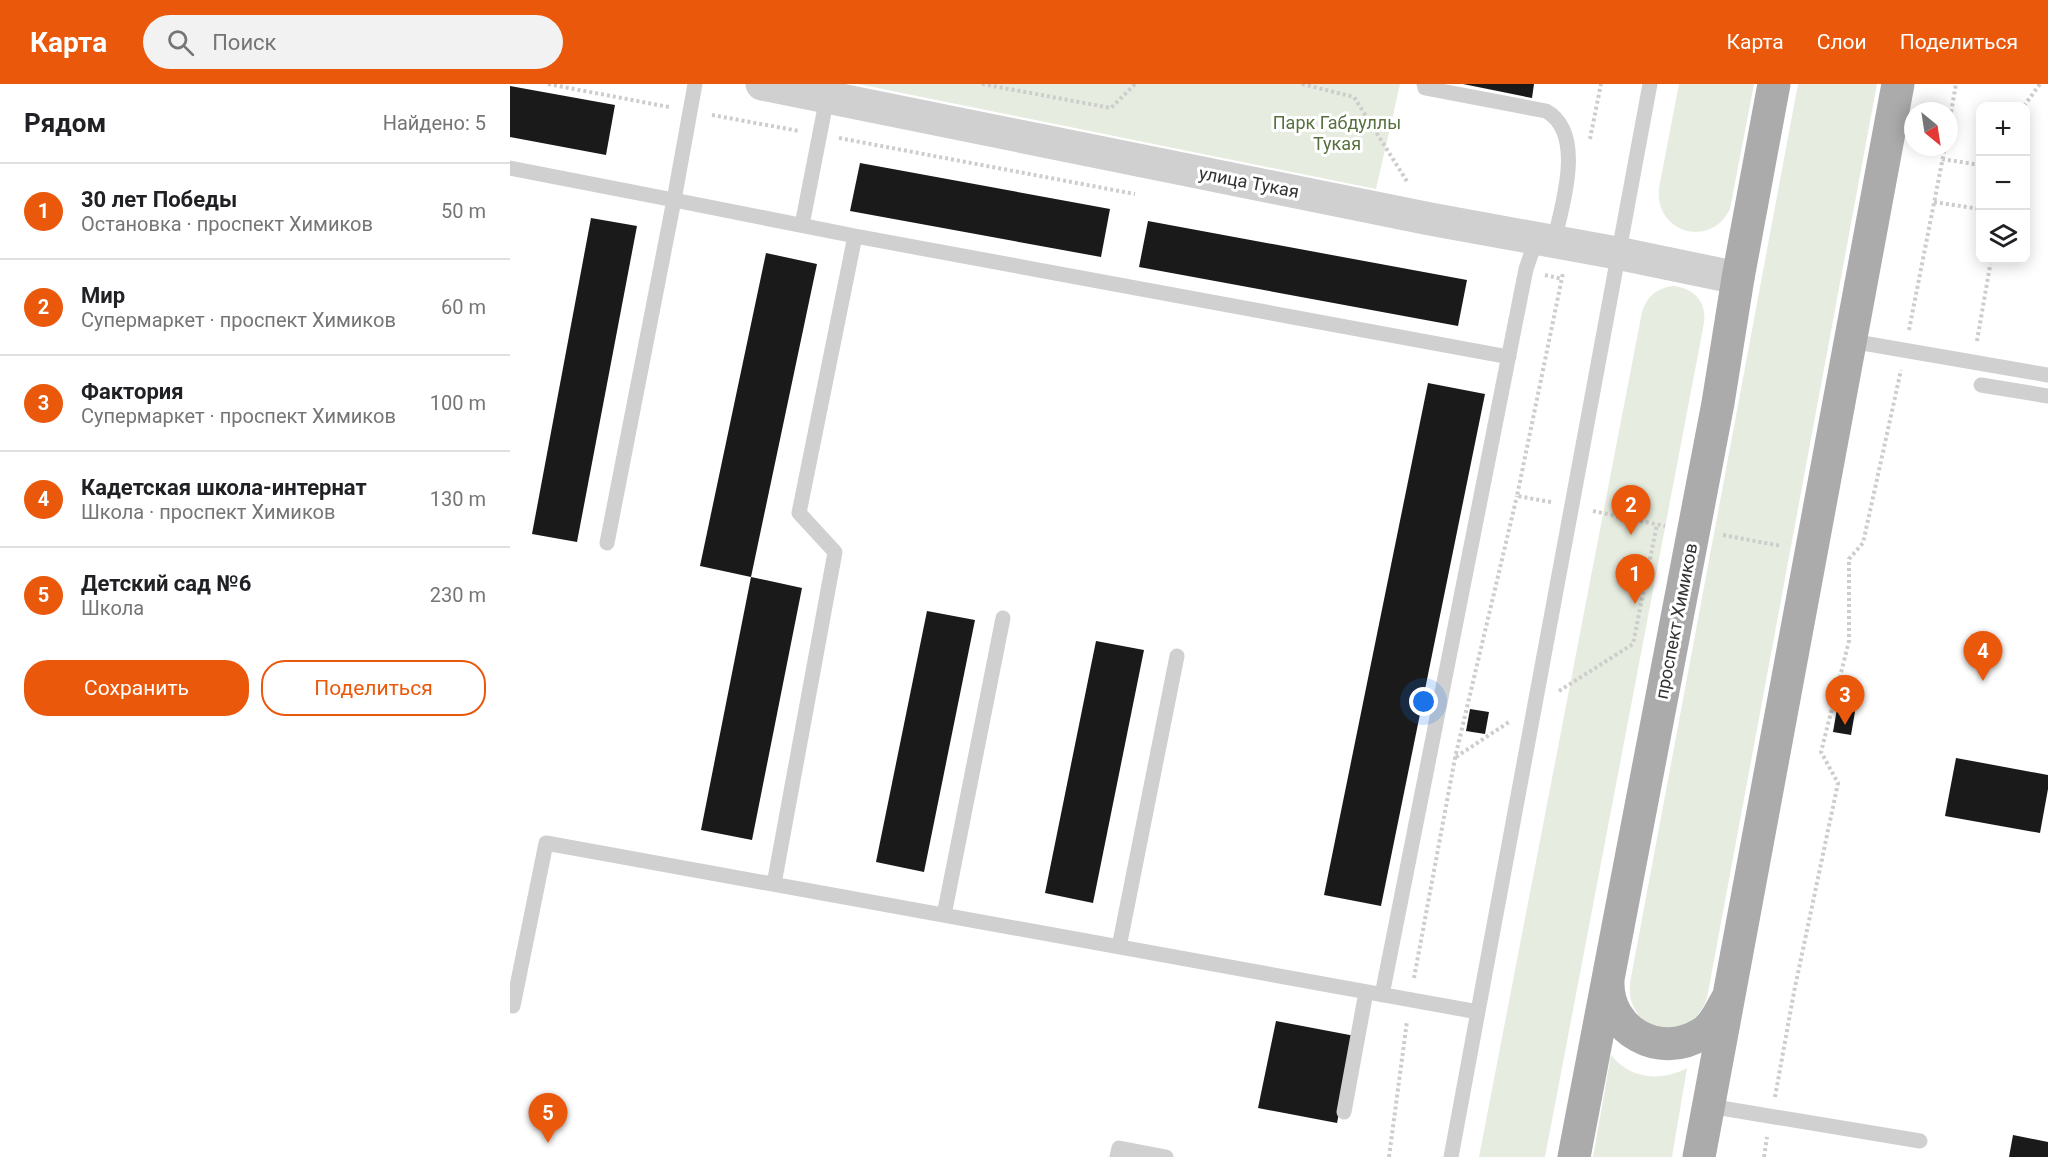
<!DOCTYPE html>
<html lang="ru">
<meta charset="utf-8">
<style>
:root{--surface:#fff;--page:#f2f2f2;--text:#202124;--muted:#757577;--line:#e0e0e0;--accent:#ea580c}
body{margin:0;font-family:Roboto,sans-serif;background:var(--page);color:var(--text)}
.controls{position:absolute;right:18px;top:18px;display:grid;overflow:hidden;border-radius:12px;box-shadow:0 3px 15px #0003}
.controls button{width:54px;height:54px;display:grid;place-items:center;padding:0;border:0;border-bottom:2px solid var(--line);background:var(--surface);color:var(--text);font:30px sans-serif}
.compass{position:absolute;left:1394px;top:18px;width:54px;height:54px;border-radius:50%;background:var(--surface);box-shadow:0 3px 15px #0003;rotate:150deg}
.you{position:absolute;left:914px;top:618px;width:21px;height:21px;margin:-15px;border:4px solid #fff;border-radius:50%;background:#1a73e8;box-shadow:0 0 0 9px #1a73e833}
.badge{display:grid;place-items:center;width:39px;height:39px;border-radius:50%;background:var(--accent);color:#fff;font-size:20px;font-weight:700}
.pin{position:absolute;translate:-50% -50px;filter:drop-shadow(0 2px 3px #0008)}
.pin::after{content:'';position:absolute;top:32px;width:21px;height:18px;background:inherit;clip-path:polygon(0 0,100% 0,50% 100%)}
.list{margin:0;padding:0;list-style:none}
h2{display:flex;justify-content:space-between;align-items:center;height:78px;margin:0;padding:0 24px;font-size:26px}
h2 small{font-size:20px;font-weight:400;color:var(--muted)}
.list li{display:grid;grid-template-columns:39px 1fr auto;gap:18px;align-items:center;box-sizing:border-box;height:96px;padding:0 24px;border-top:2px solid var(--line)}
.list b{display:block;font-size:22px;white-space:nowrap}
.list p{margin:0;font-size:20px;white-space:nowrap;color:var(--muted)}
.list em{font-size:20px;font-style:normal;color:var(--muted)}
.actions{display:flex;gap:12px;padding:18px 24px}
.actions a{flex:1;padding:14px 0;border:2px solid var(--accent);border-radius:24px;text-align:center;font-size:21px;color:var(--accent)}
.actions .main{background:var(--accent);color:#fff}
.icon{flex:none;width:33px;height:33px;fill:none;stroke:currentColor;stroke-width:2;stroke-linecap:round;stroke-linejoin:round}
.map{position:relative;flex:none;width:1538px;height:1073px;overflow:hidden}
header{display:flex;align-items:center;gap:36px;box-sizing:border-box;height:84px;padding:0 30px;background:var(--accent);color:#fff}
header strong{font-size:28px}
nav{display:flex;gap:33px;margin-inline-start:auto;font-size:21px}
.search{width:420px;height:54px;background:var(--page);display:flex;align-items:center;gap:15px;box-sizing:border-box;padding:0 21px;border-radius:33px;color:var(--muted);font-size:22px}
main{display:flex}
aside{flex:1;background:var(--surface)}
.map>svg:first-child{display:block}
.green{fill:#e6ecdf}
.building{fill:#1a1a1a}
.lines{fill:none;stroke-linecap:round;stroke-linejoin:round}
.path{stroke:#cdcdcd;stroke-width:4;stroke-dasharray:3 3;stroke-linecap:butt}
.service{stroke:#d0d0d0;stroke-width:15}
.tertiary{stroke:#d0d0d0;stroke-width:33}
.primary{stroke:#ababab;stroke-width:33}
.labels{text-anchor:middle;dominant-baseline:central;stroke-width:6;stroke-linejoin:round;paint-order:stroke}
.park-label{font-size:18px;fill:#56703f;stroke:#fff}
.street-label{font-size:18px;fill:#333;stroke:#fff}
</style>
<header>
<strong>Карта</strong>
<div class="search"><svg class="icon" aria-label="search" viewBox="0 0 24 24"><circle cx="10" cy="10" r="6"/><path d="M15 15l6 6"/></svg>Поиск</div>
<nav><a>Карта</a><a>Слои</a><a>Поделиться</a></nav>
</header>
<main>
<aside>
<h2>Рядом<small>Найдено: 5</small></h2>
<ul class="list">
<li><span class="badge">1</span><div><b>30 лет Победы</b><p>Остановка · проспект Химиков</p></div><em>50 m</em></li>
<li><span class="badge">2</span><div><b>Мир</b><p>Супермаркет · проспект Химиков</p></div><em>60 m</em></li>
<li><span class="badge">3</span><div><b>Фактория</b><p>Супермаркет · проспект Химиков</p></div><em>100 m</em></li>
<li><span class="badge">4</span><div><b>Кадетская школа-интернат</b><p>Школа · проспект Химиков</p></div><em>130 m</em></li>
<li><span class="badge">5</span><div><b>Детский сад №6</b><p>Школа</p></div><em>230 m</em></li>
</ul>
<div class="actions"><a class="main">Сохранить</a><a>Поделиться</a></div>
</aside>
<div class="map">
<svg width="1538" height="1073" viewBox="0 0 1538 1073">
<rect width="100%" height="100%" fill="#fff"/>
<!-- green -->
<path class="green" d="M348 0H890L866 105Z
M1169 0H1244L1220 125C1201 165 1144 149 1149 104Z
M1288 0H1367L1197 914C1182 961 1115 951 1120 899Z
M1163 202C1184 204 1197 218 1194 239L1035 1073H969L1132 228C1137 212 1147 204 1163 202Z
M1101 971C1120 995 1150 998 1177 984L1162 1073H1083Z"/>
<!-- building -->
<path class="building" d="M953 0H1024L1022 14Z
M0 2 105 21 96 71 0 53Z
M350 79 600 125 591 173 340 127Z
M81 134 127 142 67 458 22 450Z
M638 137 957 196 948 242 629 183Z
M256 169 307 180 241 493 190 482Z
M918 299 975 310 871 822 814 811Z
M241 493 292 504 242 756 191 746Z
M417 527 465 536 414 788 366 778Z
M586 557 634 566 583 819 535 809Z
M1329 613 1347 616 1341 651 1323 648Z
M960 625 979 628 975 650 956 647Z
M1446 674 1538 691V705L1530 749 1435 732Z
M766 937 845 952 827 1039 748 1024Z
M1503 1051 1538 1058V1073H1499Z"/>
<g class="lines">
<!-- path -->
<path class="path" d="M38 0 159 23
M472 0 601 24 625 0
M792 0 844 13 898 99
M1514 22 1530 0
M202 31 289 47
M1439 40 1446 0
M329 54 625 110
M1080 55 1091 0
M1432 75 1470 81
M1424 118 1470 125
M1035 191 1052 195
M1399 246 1435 63
M1467 257 1481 176
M1041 418 1007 412 1053 189
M1083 427 1155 442
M1213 451 1271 462
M1049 607 1123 560 1147 440
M946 673 999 638
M904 894 945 674 1007 412
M1265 1013 1284 908 1328 699 1311 668 1339 557V475L1353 459 1391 286
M879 1073 897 937
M1254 1073 1257 1053"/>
<!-- service -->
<path class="service" d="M914 0 915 4 1036 27C1076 49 1052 122 1044 157
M0 84 164 116 185 0
M292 141 317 13
M1341 257 1538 291
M1471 301 1538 312
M97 459 164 116 345 152 999 273
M264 800 325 468 289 429 345 152
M434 831 493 534
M609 863 667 572
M872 911 1016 185 1027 153
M3 922 36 759 968 928
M1199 1022 1410 1057
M834 1028 856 908
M607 1073 609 1064 656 1073
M941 1073 1140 0"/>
<!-- tertiary -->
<path class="tertiary" d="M252 0 920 135 1107 169 1228 194"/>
<!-- primary -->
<path class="primary" d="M1098 898C1097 947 1150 976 1191 950 1203 943 1209 930 1216 917
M1064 1073 1208 319 1228 194 1264 0
M1189 1073 1388 0"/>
</g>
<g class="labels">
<!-- park labels -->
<g class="park-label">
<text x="827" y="38">Парк Габдуллы<tspan x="827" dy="21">Тукая</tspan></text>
</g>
<!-- street labels -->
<g class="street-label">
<text transform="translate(739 98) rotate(11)">улица Тукая</text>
<text transform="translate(1166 537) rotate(-79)">проспект Химиков</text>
</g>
</g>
</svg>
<div class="controls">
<button>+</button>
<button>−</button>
<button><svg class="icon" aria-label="layers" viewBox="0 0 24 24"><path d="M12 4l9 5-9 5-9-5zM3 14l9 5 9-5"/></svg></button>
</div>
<svg class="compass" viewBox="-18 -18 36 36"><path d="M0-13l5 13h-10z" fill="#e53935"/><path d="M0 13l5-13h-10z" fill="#757577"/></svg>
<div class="you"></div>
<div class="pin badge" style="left:1125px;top:520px">1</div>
<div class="pin badge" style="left:1121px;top:451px">2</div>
<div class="pin badge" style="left:1335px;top:641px">3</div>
<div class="pin badge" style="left:1473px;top:597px">4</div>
<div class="pin badge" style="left:38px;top:1059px">5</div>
</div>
</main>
